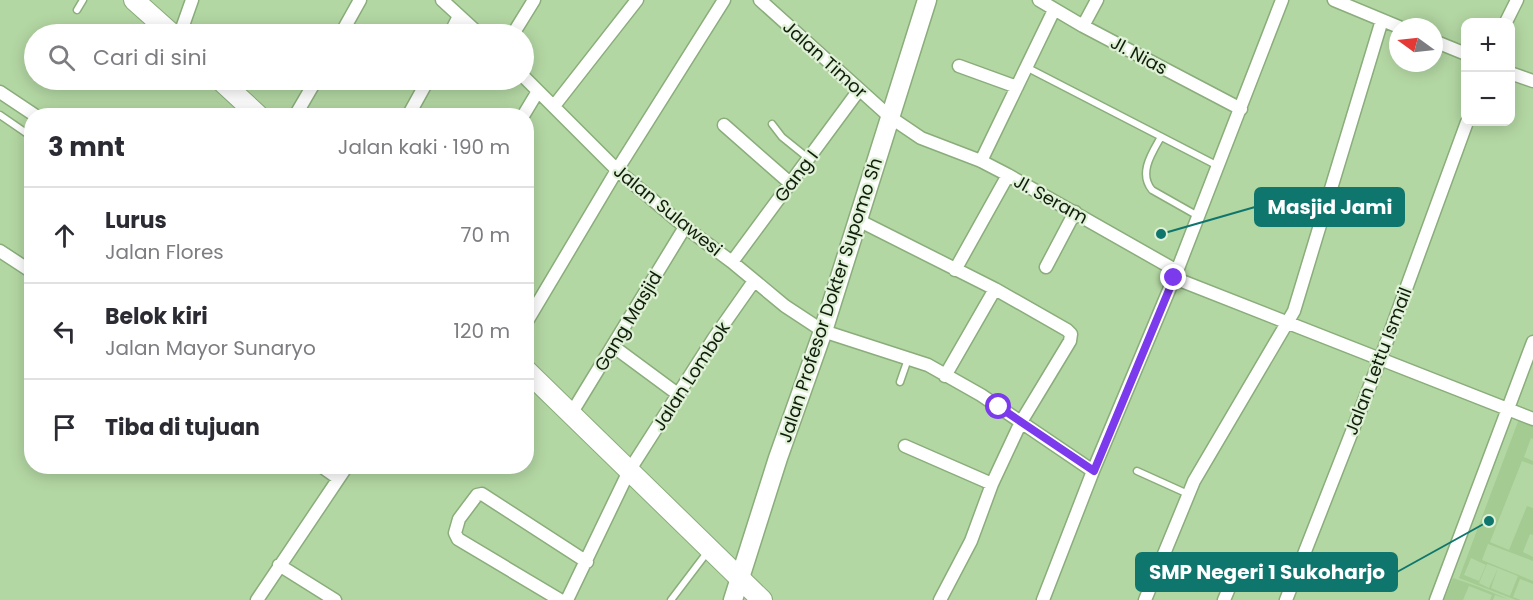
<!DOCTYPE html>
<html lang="id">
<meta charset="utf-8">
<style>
:root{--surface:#fff;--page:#f2f2f3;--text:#2b2b33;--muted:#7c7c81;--line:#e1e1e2}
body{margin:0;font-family:Poppins,sans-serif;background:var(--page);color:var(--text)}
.controls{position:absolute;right:18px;top:18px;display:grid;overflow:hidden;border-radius:12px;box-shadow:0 3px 15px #0003}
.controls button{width:54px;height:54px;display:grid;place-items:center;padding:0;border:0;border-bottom:2px solid var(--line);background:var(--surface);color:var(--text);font:30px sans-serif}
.compass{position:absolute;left:1389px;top:18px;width:54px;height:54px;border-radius:50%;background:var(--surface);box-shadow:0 3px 15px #0003;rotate:285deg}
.stop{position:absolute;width:18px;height:18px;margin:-14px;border:4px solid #7c3aed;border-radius:50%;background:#fff}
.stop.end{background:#7c3aed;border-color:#fff;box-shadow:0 2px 6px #0008}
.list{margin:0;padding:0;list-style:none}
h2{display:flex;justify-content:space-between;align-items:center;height:78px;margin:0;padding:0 24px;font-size:26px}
h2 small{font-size:20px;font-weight:400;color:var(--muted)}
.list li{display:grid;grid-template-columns:39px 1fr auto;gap:18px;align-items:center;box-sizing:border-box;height:96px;padding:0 24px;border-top:2px solid var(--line)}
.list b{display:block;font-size:22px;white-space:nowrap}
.list p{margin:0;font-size:20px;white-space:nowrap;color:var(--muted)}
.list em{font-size:20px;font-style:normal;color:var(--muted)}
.icon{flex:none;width:33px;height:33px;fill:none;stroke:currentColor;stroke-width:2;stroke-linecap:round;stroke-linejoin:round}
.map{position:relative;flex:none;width:1533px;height:600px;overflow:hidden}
.search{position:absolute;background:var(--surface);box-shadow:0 3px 15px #0003;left:24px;top:24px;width:510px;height:66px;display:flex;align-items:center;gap:15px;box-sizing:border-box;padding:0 21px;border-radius:33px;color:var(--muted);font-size:22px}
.panel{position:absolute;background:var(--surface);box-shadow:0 3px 15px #0003;left:24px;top:108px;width:510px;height:366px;border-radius:24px}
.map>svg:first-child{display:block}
.built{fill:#a4cb92;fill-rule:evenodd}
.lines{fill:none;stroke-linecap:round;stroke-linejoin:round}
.lane-casing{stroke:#8aad7b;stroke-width:9}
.street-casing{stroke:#8aad7b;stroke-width:15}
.secondary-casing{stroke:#8aad7b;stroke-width:21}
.primary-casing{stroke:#8aad7b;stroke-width:22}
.lane{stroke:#fff;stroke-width:6}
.street{stroke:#fff;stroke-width:12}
.secondary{stroke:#fff;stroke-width:18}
.primary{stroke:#fff;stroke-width:20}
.route{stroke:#7c3aed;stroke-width:8}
.labels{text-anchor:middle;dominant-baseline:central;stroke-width:4.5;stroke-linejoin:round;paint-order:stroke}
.street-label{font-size:18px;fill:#101d0a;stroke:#dff2d7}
.leader{fill:none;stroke:#0f766e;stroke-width:2}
.callout-dot{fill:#0f766e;stroke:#dff2d7;stroke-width:2}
.callout{fill:#0f766e;stroke:#0f766e;stroke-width:2}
.callout-label{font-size:20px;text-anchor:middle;font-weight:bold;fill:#fff}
</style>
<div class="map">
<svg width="1533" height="600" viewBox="0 0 1533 600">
<rect width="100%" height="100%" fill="#b3d7a3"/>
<!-- built -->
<path class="built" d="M1519 419 1533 425V439L1531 438 1524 457 1533 461V465L1522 461 1490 542 1509 550 1527 506 1533 508V535L1530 534 1523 552 1533 557V561L1488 544 1482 560 1533 581V584L1520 579 1513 597 1521 600H1516L1459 578ZM1471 558 1486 565 1479 581 1464 575ZM1487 564 1498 568 1489 588 1479 583ZM1498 568 1518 576 1510 596 1491 588Z
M1453 578 1479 587 1510 600 1495 595 1493 600H1490L1492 595 1469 586 1463 600H1444Z"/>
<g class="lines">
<defs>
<path id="lane" d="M77 10 83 0
M1026 67 1218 166
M0 115 32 137
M772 124 782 137 808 158
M1161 137C1152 153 1138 173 1152 190L1198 216
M900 382 908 359
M1137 471 1188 494
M671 600 709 550"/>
<path id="street" d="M442 0 479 34
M760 0 890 117 921 138 981 161 1008 175 1177 271
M1039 0 1083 26 1241 109
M1334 0 1399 27
M1506 22 1517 0
M1083 26 1097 0
M180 34 192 0
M341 34 360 0
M450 34 459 16
M513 34 534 0
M1434 41 1466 54
M959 66 1017 87
M1510 73 1533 81
M524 77 617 170 685 227 732 262 785 306 823 331 928 365 981 395 1093 471
M0 92 36 116
M554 106 637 0
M295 116 316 80
M408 116 428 80
M523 116 538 91
M724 125 790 183
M981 161 1054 10
M858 220 995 289 1067 330 1071 334 1070 341 1021 422 992 484 971 541 940 600
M0 251 32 272
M732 262 859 90
M1046 267 1075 212
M955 270 1008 175
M1174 278 1533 419
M526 323 617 170 724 0
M614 347 679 395
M945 376 995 289
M571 414 685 227
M905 446 992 484
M321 466 338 478
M279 565 335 600
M257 600 347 466
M560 600 458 539 455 533 459 519 477 495 482 494 587 562
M567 600 629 471 714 338 754 281
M1043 600 1093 471 1177 271 1282 0
M1145 600 1194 481 1294 311 1382 20
M1224 600 1232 581
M1286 600 1380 360 1467 122
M1436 600 1533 342"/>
<path id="secondary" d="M733 600 778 458 823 331 927 0"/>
<path id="primary" d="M134 0 172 34
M220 80 259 116
M526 370 762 600"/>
</defs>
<!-- lane casing -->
<use href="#lane" class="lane-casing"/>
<!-- street casing -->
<use href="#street" class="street-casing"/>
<!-- secondary casing -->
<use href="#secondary" class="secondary-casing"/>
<!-- primary casing -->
<use href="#primary" class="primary-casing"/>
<!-- lane -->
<use href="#lane" class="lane"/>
<!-- street -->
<use href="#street" class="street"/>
<!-- secondary -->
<use href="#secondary" class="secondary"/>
<!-- primary -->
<use href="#primary" class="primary"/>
</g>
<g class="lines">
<!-- route -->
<path class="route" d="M999 407 1094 471 1174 278"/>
</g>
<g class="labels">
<!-- street labels -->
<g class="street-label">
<text transform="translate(1139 55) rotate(28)">Jl. Nias</text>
<text transform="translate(825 59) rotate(42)">Jalan Timor</text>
<text transform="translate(796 176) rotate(-53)">Gang I</text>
<text transform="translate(1051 199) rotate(29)">Jl. Seram</text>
<text transform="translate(668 210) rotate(39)">Jalan Sulawesi</text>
<text transform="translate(830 300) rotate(-72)">Jalan Profesor Dokter Supomo Sh</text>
<text transform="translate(628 321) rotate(-59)">Gang Masjid</text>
<text transform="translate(1378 361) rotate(-69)">Jalan Lettu Ismail</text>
<text transform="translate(691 376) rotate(-57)">Jalan Lombok</text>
</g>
</g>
<!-- callouts -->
<path class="leader" d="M1161 234L1255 207M1489 521L1397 572"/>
<g class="callout-dot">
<circle cx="1161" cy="234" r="6"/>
<circle cx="1489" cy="521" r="6"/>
</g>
<g class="callout">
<rect x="1255" y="188" width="149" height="38" rx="6"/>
<rect x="1136" y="553" width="261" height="38" rx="6"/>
</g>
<g class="callout-label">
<text x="1330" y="214">Masjid Jami</text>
<text x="1267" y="579">SMP Negeri 1 Sukoharjo</text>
</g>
</svg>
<div class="controls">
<button>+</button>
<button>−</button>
</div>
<svg class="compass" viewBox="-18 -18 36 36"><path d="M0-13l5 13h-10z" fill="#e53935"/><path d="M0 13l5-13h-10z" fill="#7c7c81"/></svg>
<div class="stop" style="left:999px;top:407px"></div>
<div class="stop end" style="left:1174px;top:278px"></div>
<div class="search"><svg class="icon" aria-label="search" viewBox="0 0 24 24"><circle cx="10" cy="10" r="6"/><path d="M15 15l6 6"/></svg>Cari di sini</div>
<section class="panel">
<h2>3 mnt<small>Jalan kaki · 190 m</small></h2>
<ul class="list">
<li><svg class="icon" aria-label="ahead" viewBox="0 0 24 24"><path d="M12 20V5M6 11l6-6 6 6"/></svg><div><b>Lurus</b><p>Jalan Flores</p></div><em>70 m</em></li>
<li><svg class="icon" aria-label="left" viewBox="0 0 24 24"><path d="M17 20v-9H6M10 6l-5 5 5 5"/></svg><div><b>Belok kiri</b><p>Jalan Mayor Sunaryo</p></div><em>120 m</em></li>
<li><svg class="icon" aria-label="arrive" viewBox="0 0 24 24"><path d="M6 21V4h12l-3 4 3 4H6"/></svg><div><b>Tiba di tujuan</b></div></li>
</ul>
</section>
</div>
